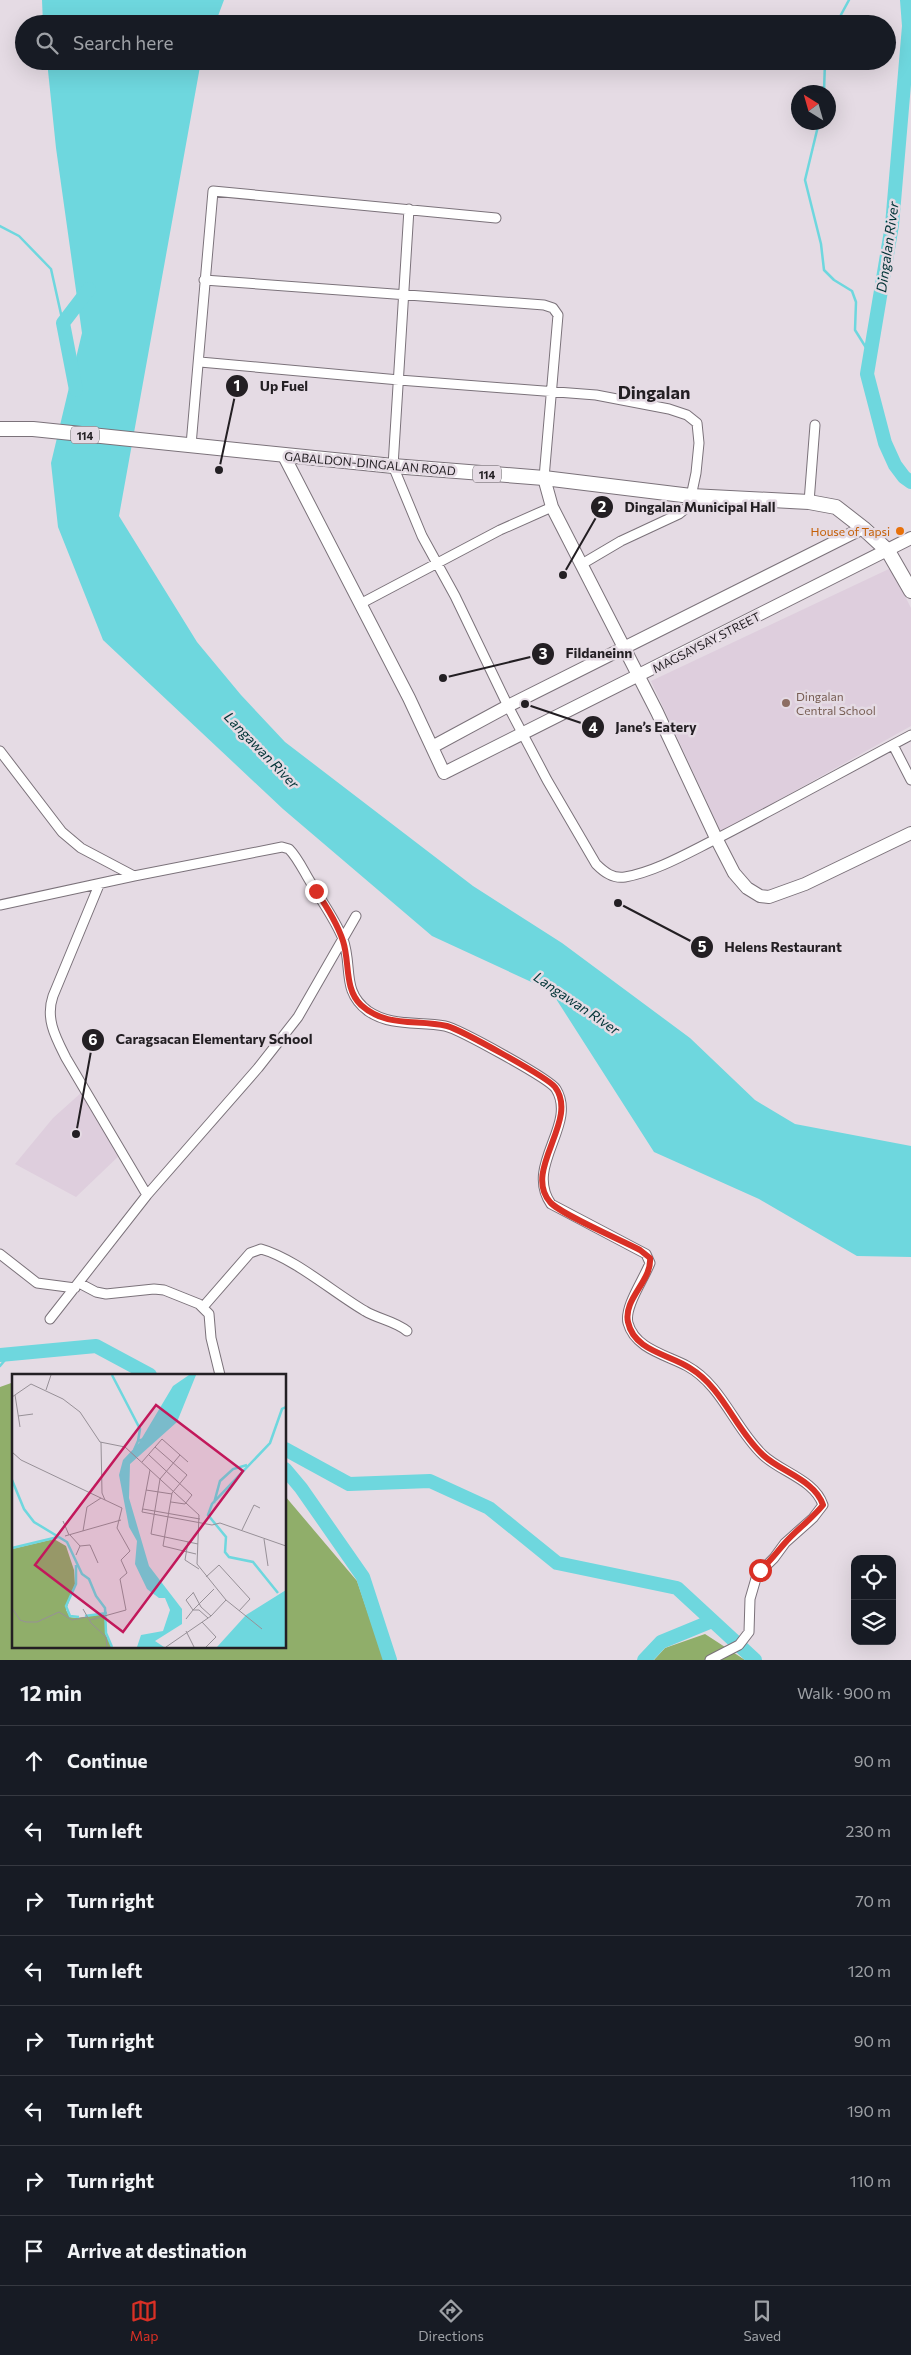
<!DOCTYPE html>
<meta charset="utf-8">
<style>
:root{--surface:#171b24;--page:#242831;--text:#f1f3f6;--muted:#9ea1a6;--line:#363941;--accent:#d93025}
body{margin:0;font-family:Commissioner,sans-serif;background:var(--page);color:var(--text)}
.controls{position:absolute;right:15px;bottom:15px;display:grid;overflow:hidden;border-radius:10px;box-shadow:0 5px 20px #0002}
.controls button{width:45px;height:45px;display:grid;place-items:center;padding:0;border:0;border-bottom:1px solid var(--line);background:var(--surface);color:var(--text);font:25px sans-serif}
.compass{position:absolute;left:791px;top:85px;width:45px;height:45px;border-radius:50%;background:var(--surface);box-shadow:0 5px 20px #0002;rotate:323deg}
.stop{position:absolute;width:15px;height:15px;margin:-11px;border:4px solid #d93025;border-radius:50%;background:#fff}
.stop.end{background:#d93025;border-color:#fff;box-shadow:0 1px 5px #0008}
.list{margin:0;padding:0;list-style:none}
h2{display:flex;justify-content:space-between;align-items:center;height:65px;margin:0;padding:0 20px;font-size:21px}
h2 small{font-size:16px;font-weight:400;color:var(--muted)}
.list li{display:grid;grid-template-columns:32px 1fr auto;gap:15px;align-items:center;box-sizing:border-box;height:70px;padding:0 20px;border-top:1px solid var(--line)}
.list b{display:block;font-size:19px;white-space:nowrap}
.list em{font-size:16px;font-style:normal;color:var(--muted)}
.icon{flex:none;width:28px;height:28px;fill:none;stroke:currentColor;stroke-width:2;stroke-linecap:round;stroke-linejoin:round}
.map{position:relative;flex:none;width:911px;height:1660px;overflow:hidden}
.search{position:absolute;background:var(--surface);box-shadow:0 5px 20px #0002;left:15px;right:15px;top:15px;height:55px;display:flex;align-items:center;gap:12px;box-sizing:border-box;padding:0 18px;border-radius:28px;color:var(--muted);font-size:19px}
.sheet{height:625px;background:var(--surface)}
nav{display:flex;justify-content:space-around;align-items:center;box-sizing:border-box;height:70px;border-top:1px solid var(--line);background:var(--surface);font-size:14px;color:var(--muted)}
nav a{display:grid;justify-items:center;gap:2px}
nav .on{color:var(--accent)}
.map>svg:first-child{display:block}
.built{fill:#decedd}
.forest{fill:#90ae6a}
.water{fill:#6ed7de}
.lines{fill:none;stroke-linecap:round;stroke-linejoin:round}
.stream{stroke:#6ed7de;stroke-width:2.5}
.river{stroke:#6ed7de;stroke-width:14}
.street-casing{stroke:#7b727a;stroke-width:11}
.secondary-casing{stroke:#7b727a;stroke-width:14}
.primary-casing{stroke:#7b727a;stroke-width:16}
.street{stroke:#fff;stroke-width:9}
.secondary{stroke:#fff;stroke-width:12}
.primary{stroke:#fff;stroke-width:14}
.route{stroke:#d93025;stroke-width:6}
.food-dot{fill:#e8710a;stroke:#e5dbe4;stroke-width:2}
.education-dot{fill:#8d6e63;stroke:#e5dbe4;stroke-width:2}
.labels{text-anchor:middle;dominant-baseline:central;stroke-width:5;stroke-linejoin:round;paint-order:stroke}
.shield{fill:#e5dbe4;stroke:#5d575d;stroke-width:1}
.shield-label{font-size:11px;font-weight:bold;fill:#231f23}
.street-label{font-size:12px;fill:#231f23;stroke:#e5dbe4}
.food-label{font-size:12px;fill:#c56008;stroke:#e5dbe4;text-anchor:end}
.education-label{font-size:12px;fill:#785e54;stroke:#e5dbe4;text-anchor:start}
.water-label{font-size:14px;font-style:italic;fill:#003336;stroke:#e5dbe4}
.district-label{font-size:18px;font-weight:bold;fill:#231f23;stroke:#e5dbe4}
.inset-river{fill:none;stroke:#6ed7de;stroke-width:2.5}
.inset-road{fill:none;stroke:#979097;stroke-width:1}
.view{fill:#c2185b;fill-opacity:0.15;stroke:#c2185b;stroke-width:2.5}
.inset-edge{fill:none;stroke:#231f23;stroke-width:2.5}
.leader{fill:none;stroke:#231f23;stroke-width:2}
.callout-dot{fill:#231f23;stroke:#e5dbe4;stroke-width:2}
.mark-label{font-size:15px;text-anchor:middle;font-weight:bold;fill:#fff}
.callout-label{font-size:14px;text-anchor:middle;font-weight:bold;fill:#231f23;stroke:#e5dbe4;stroke-width:5;stroke-linejoin:round;paint-order:stroke}
</style>
<div class="map">
<svg width="911" height="1660" viewBox="0 0 911 1660">
<rect width="100%" height="100%" fill="#e5dbe4"/>
<!-- built -->
<path class="built" d="M891 568 911 608V726L721 832 651 681Z
M82 1092 124 1151 76 1197 15 1164 53 1118Z"/>
<!-- forest -->
<path class="forest" d="M14 1382V1646H285V1496L357 1581 384 1660H0V1387Z
M705 1634 745 1660H654L665 1648Z"/>
<!-- water -->
<path class="water" d="M42 0H224L215 24H43Z
M47 61H201L119 516 197 642 241 695 285 742 473 886 562 943 690 1038 755 1100 795 1124 911 1146V1257L857 1256 759 1199 654 1152 551 991 432 936 283 809 103 640 58 527 51 463 82 333 56 148Z"/>
<g class="lines">
<!-- stream -->
<path class="stream" d="M836 24 849 0
M824 92 825 61
M819 122 805 180 821 244 824 270 834 280 852 291 856 302 855 330 870 354
M0 226 19 236 51 269 63 323
M0 1366 10 1354"/>
<!-- river -->
<path class="river" d="M907 0 909 26 892 225 867 374 885 443 895 465 904 477 911 482
M76 390 63 323 89 289
M0 1355 96 1346 150 1375
M285 1449 349 1484 430 1481 489 1508 557 1563 677 1588 755 1660
M285 1469 301 1488 363 1577 390 1660
M644 1660 661 1642 712 1621"/>
<defs>
<path id="street" d="M409 209 393 466 422 536 455 596 508 706 547 780 596 864C604 872 613 879 625 877 658 871 691 851 720 837 784 804 847 769 911 735
M204 280 544 305 553 308 558 315 544 478
M200 362 399 380 596 395 669 409 687 415 697 423 699 443 696 473 689 506 679 514 621 541 582 564
M191 445C199 360 205 276 213 191L496 218
M809 502 815 425
M360 604 500 530 552 507
M893 745 911 780
M0 751 62 832 81 848 134 876 282 847 289 849C298 858 304 872 311 883 322 902 335 919 343 939 353 967 341 991 368 1011 391 1027 419 1021 445 1026 459 1029 550 1079 556 1089 578 1125 524 1165 551 1204L646 1254 650 1263C644 1279 624 1307 628 1323 635 1349 667 1355 687 1366 722 1385 735 1429 763 1455 781 1472 815 1480 823 1505L813 1518 785 1543 774 1558 757 1575 750 1599 749 1632 739 1645 710 1660
M99 885 53 996C45 1019 56 1038 66 1058L147 1195
M0 905 134 876
M0 1254 37 1283 75 1288
M79 1283 96 1292 106 1294 154 1289 164 1290 199 1304 209 1314 211 1338 220 1375
M203 1307 250 1253 261 1249C294 1258 334 1293 365 1311 378 1319 395 1321 407 1331
M50 1319 147 1195 258 1068 298 1017 356 916"/>
<path id="secondary" d="M284 456 409 698 444 773 911 538
M544 478 552 507 657 712 716 838 734 873 747 888 760 896 769 897 805 884 911 833
M432 747 508 706 863 528"/>
<path id="primary" d="M0 429H33L393 466 544 478 691 496 809 502 836 507 863 528 888 551 911 591"/>
</defs>
<!-- street casing -->
<use href="#street" class="street-casing"/>
<!-- secondary casing -->
<use href="#secondary" class="secondary-casing"/>
<!-- primary casing -->
<use href="#primary" class="primary-casing"/>
<!-- street -->
<use href="#street" class="street"/>
<!-- secondary -->
<use href="#secondary" class="secondary"/>
<!-- primary -->
<use href="#primary" class="primary"/>
</g>
<g class="lines">
<!-- route -->
<path class="route" d="M316 891C327 907 337 923 343 941 350 962 344 989 361 1005 386 1028 417 1019 447 1026 461 1030 547 1077 555 1087 580 1120 522 1170 550 1202 560 1214 621 1240 640 1250L650 1258C652 1281 623 1299 628 1322 634 1351 669 1354 690 1368 723 1388 735 1429 763 1455 781 1472 815 1480 823 1505 811 1520 796 1530 784 1544 776 1553 770 1562 760 1570"/>
</g>
<!-- markers -->
<circle class="food-dot" cx="900" cy="531" r="5"/>
<circle class="education-dot" cx="786" cy="703" r="5"/>
<g class="labels">
<!-- shield labels -->
<g class="shield">
<rect x="71" y="426.5" width="28" height="17" rx="4"/>
<rect x="473" y="465.5" width="28" height="17" rx="4"/>
</g>
<g class="shield-label">
<text x="85" y="435">114</text>
<text x="487" y="474">114</text>
</g>
<!-- street labels -->
<g class="street-label">
<text transform="translate(370 463) rotate(5)">GABALDON-DINGALAN ROAD</text>
<text transform="translate(706 642) rotate(-27)">MAGSAYSAY STREET</text>
</g>
<!-- food labels -->
<g class="food-label">
<text x="890" y="531">House of Tapsi</text>
</g>
<!-- education labels -->
<g class="education-label">
<text x="796" y="696">Dingalan<tspan x="796" dy="14">Central School</tspan></text>
</g>
<!-- water labels -->
<g class="water-label">
<text transform="translate(887 247) rotate(-82)">Dingalan River</text>
<text transform="translate(262 750) rotate(46)">Langawan River</text>
<text transform="translate(577 1003) rotate(34)">Langawan River</text>
</g>
<!-- district labels -->
<g class="district-label">
<text x="654" y="392">Dingalan</text>
</g>
</g>
<!-- overview -->
<g transform="translate(12 1374)">
<rect width="274" height="274" fill="#e5dbe4"/>
<path d="M42 165 54 172 62 196 63 210 54 236 58 243 64 244 93 240V259L100 273H0V175Z" fill="#90ae6a"/>
<path d="M177 1H184L165 48 118 90 117 124 137 192 170 235V250L143 267 152 273H125L129 261 151 257 158 236 153 224H147L135 215 123 190 125 167 117 153 107 101 111 86 127 69 161 12ZM274 216V273H205L234 241Z" fill="#6ed7de"/>
<path class="inset-river" d="M100 1 128 55 126 67M122 76 126 67 132 65M0 106 12 135 22 148 55 168 70 200 77 205 84 222 93 234 94 259 100 273M202 129 208 107 221 95 235 91M0 174 46 163M64 191V210L54 232 58 242 67 243M266 219 241 188 217 183 213 178 214 163 196 141 200 130 258 69 270 35 274 33M73 242 95 239"/>
<path class="inset-road" d="M34 16 39 1M3 21 8 53M0 23 19 10 51 25 68 38 88 68 113 73 187 141 185 190 214 226 199 242 154 273M6 42 21 40M143 73 175 101 160 119 151 172 184 180M0 78 9 86 93 126M137 81 180 121 173 130 159 128M168 81 148 105 139 160 186 170M130 88 150 65 176 88M138 96 130 138 200 151 208 149 274 172M134 116 160 120M131 135 188 145M51 147 57 161M230 156 242 131 248 134M71 157 75 133 89 124M58 161 68 172 64 181M53 162 109 146M252 165 256 192M176 168 173 186 187 195M68 172 78 171 86 189M194 203 207 191 238 225 227 237M181 218 189 233 199 242M181 219 174 226 181 236 202 215M214 226 250 255M0 234 8 246 14 248H25L47 238 60 246 75 243M71 235 79 249 94 263 95 273M174 245 181 236H187L196 244M78 246 114 236 108 205 115 199 109 186 118 177 105 154 110 134 93 126 90 119 89 68M190 248 204 263 194 273M174 257 182 273"/>
<path class="view" d="M144 31 231 97 111 258 23 191Z"/>
<rect width="274" height="274" class="inset-edge"/>
</g>
<!-- callouts -->
<path class="leader" d="M219 470L237 386M563 575L602 507M443 678L543 654M525 704L593 727M618 903L702 947M76 1134L93 1040"/>
<g class="callout-dot">
<circle cx="219" cy="470" r="5"/>
<circle cx="563" cy="575" r="5"/>
<circle cx="443" cy="678" r="5"/>
<circle cx="525" cy="704" r="5"/>
<circle cx="618" cy="903" r="5"/>
<circle cx="76" cy="1134" r="5"/>
<circle cx="237" cy="386" r="12"/>
<circle cx="602" cy="507" r="12"/>
<circle cx="543" cy="654" r="12"/>
<circle cx="593" cy="727" r="12"/>
<circle cx="702" cy="947" r="12"/>
<circle cx="93" cy="1040" r="12"/>
</g>
<g class="mark-label">
<text x="237" y="391">1</text>
<text x="602" y="512">2</text>
<text x="543" y="659">3</text>
<text x="593" y="733">4</text>
<text x="702" y="952">5</text>
<text x="93" y="1045">6</text>
</g>
<g class="callout-label">
<text x="284" y="391">Up Fuel</text>
<text x="700" y="512">Dingalan Municipal Hall</text>
<text x="599" y="658">Fildaneinn</text>
<text x="656" y="732">Jane’s Eatery</text>
<text x="783" y="952">Helens Restaurant</text>
<text x="214" y="1044">Caragsacan Elementary School</text>
</g>
</svg>
<div class="controls">
<button><svg class="icon" aria-label="locate" viewBox="0 0 24 24"><circle cx="12" cy="12" r="6"/><path d="M12 2v4M12 18v4M2 12h4M18 12h4"/></svg></button>
<button><svg class="icon" aria-label="layers" viewBox="0 0 24 24"><path d="M12 4l9 5-9 5-9-5zM3 14l9 5 9-5"/></svg></button>
</div>
<svg class="compass" viewBox="-18 -18 36 36"><path d="M0-13l5 13h-10z" fill="#e53935"/><path d="M0 13l5-13h-10z" fill="#9ea1a6"/></svg>
<div class="stop" style="left:760px;top:1570px"></div>
<div class="stop end" style="left:316px;top:891px"></div>
<div class="search"><svg class="icon" aria-label="search" viewBox="0 0 24 24"><circle cx="10" cy="10" r="6"/><path d="M15 15l6 6"/></svg>Search here</div>
</div>
<section class="sheet">
<h2>12 min<small>Walk · 900 m</small></h2>
<ul class="list">
<li><svg class="icon" aria-label="ahead" viewBox="0 0 24 24"><path d="M12 20V5M6 11l6-6 6 6"/></svg><div><b>Continue</b></div><em>90 m</em></li>
<li><svg class="icon" aria-label="left" viewBox="0 0 24 24"><path d="M17 20v-9H6M10 6l-5 5 5 5"/></svg><div><b>Turn left</b></div><em>230 m</em></li>
<li><svg class="icon" aria-label="right" viewBox="0 0 24 24"><path d="M7 20v-9h11M14 6l5 5-5 5"/></svg><div><b>Turn right</b></div><em>70 m</em></li>
<li><svg class="icon" aria-label="left" viewBox="0 0 24 24"><path d="M17 20v-9H6M10 6l-5 5 5 5"/></svg><div><b>Turn left</b></div><em>120 m</em></li>
<li><svg class="icon" aria-label="right" viewBox="0 0 24 24"><path d="M7 20v-9h11M14 6l5 5-5 5"/></svg><div><b>Turn right</b></div><em>90 m</em></li>
<li><svg class="icon" aria-label="left" viewBox="0 0 24 24"><path d="M17 20v-9H6M10 6l-5 5 5 5"/></svg><div><b>Turn left</b></div><em>190 m</em></li>
<li><svg class="icon" aria-label="right" viewBox="0 0 24 24"><path d="M7 20v-9h11M14 6l5 5-5 5"/></svg><div><b>Turn right</b></div><em>110 m</em></li>
<li><svg class="icon" aria-label="arrive" viewBox="0 0 24 24"><path d="M6 21V4h12l-3 4 3 4H6"/></svg><div><b>Arrive at destination</b></div></li>
</ul>
</section>
<nav>
<a class="on"><svg class="icon" aria-label="map" viewBox="0 0 24 24"><path d="M3 6l6-2 6 2 6-2v14l-6 2-6-2-6 2zM9 4v14M15 6v14"/></svg>Map</a>
<a><svg class="icon" aria-label="directions" viewBox="0 0 24 24"><path d="M12 3l9 9-9 9-9-9zM9 14v-3h6M13 9l2 2-2 2"/></svg>Directions</a>
<a><svg class="icon" aria-label="saved" viewBox="0 0 24 24"><path d="M7 4h10v16l-5-4-5 4z"/></svg>Saved</a>
</nav>
